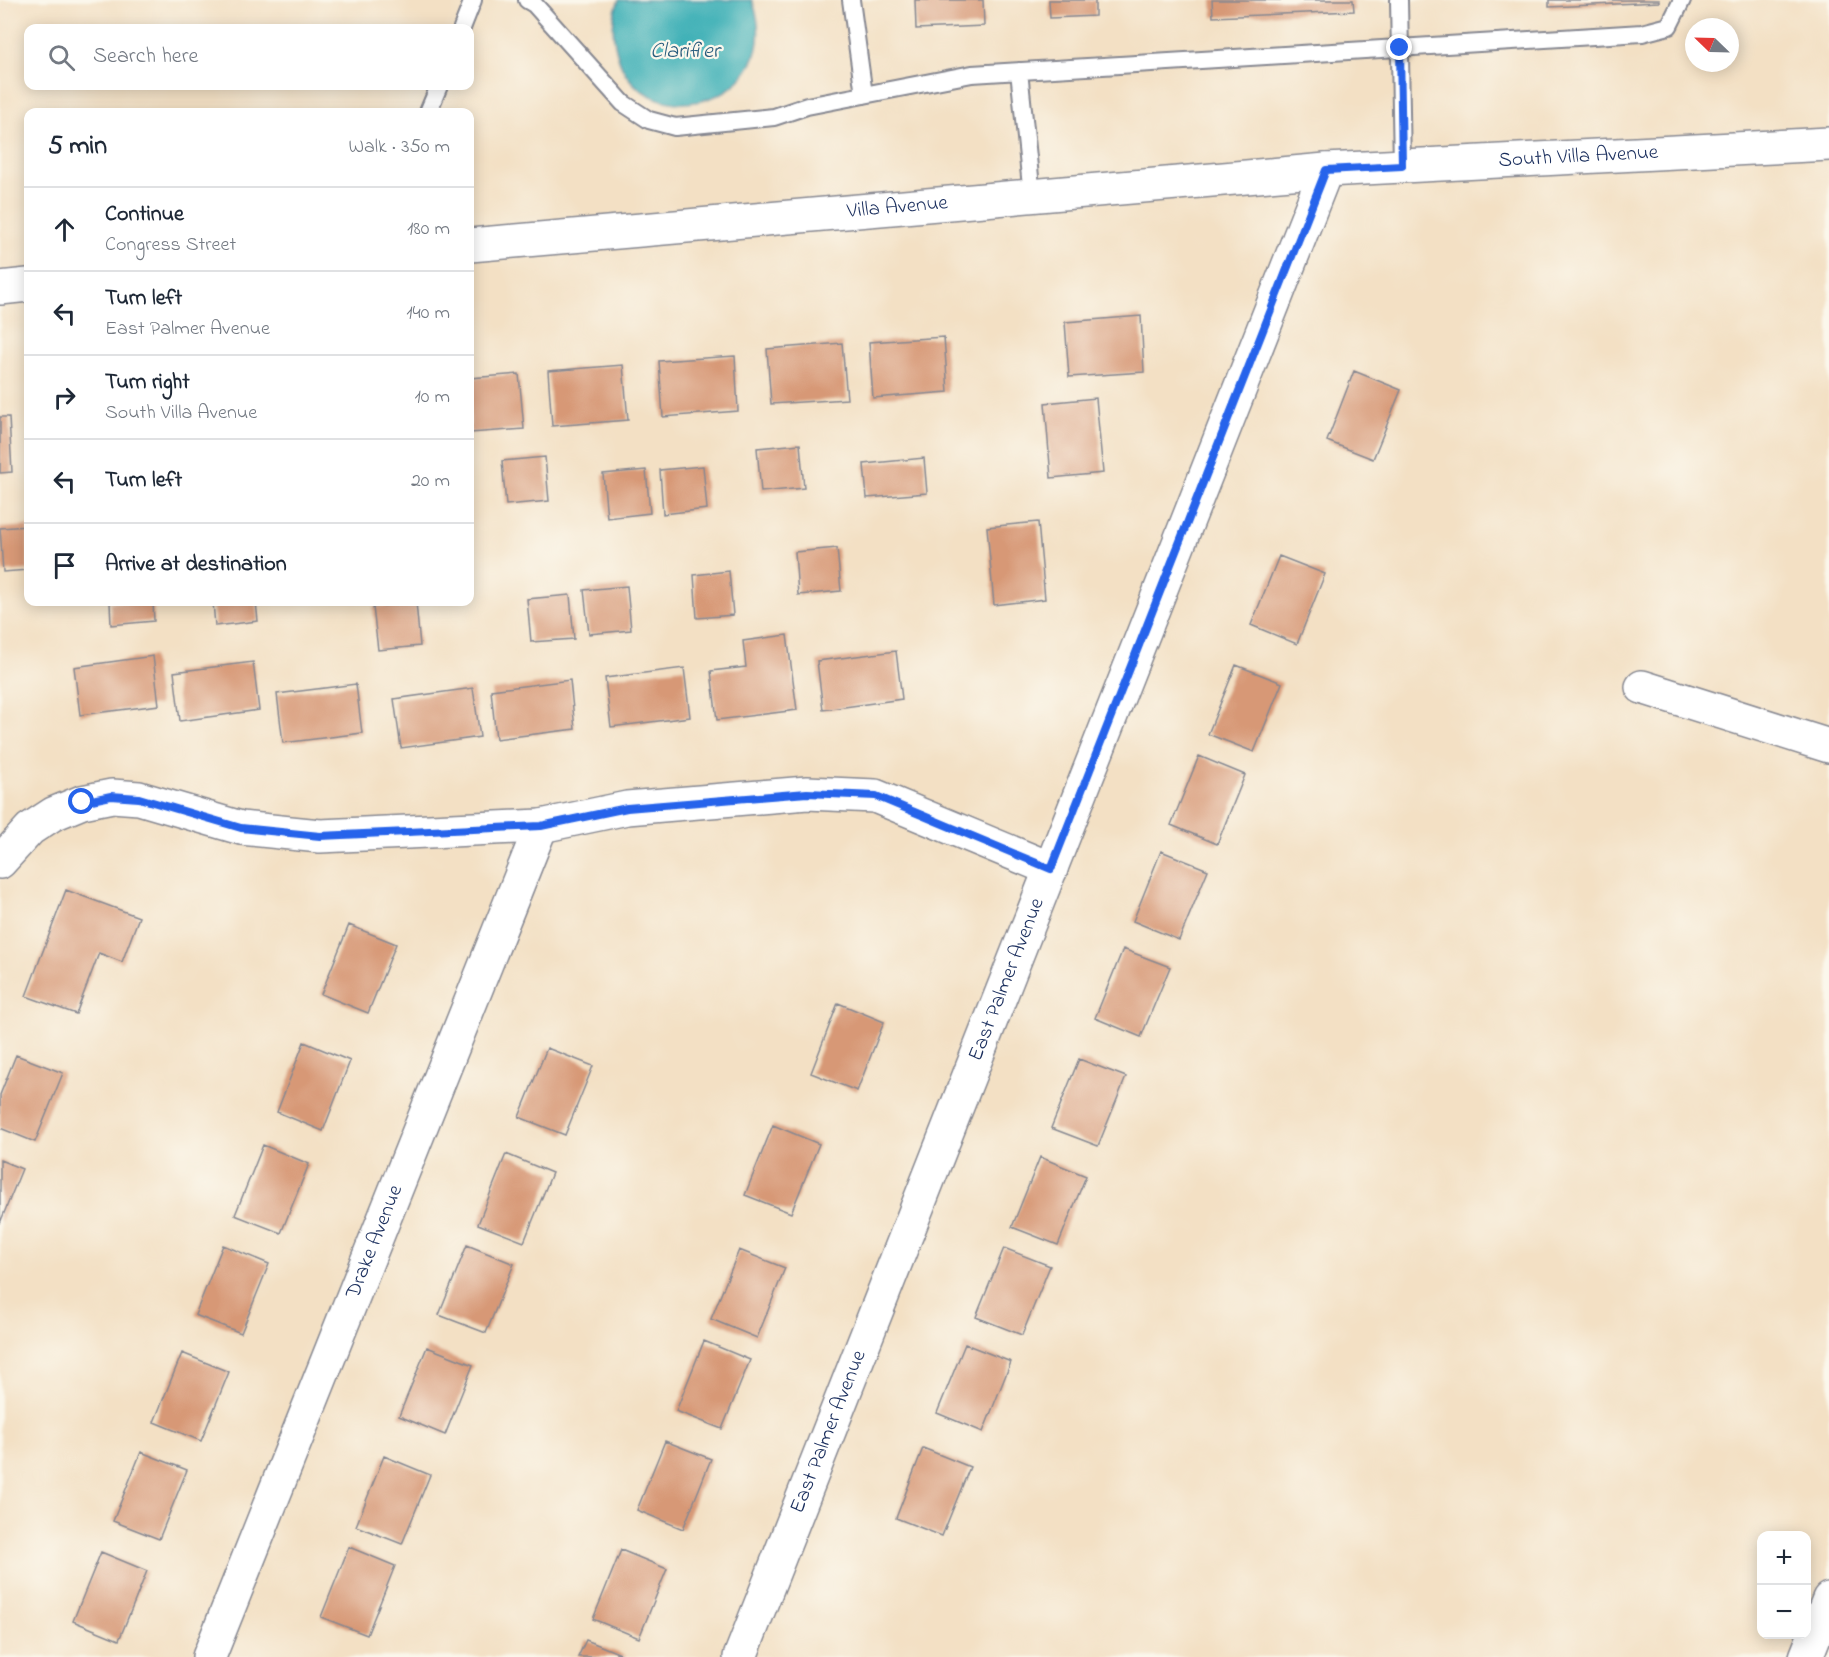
<!DOCTYPE html>
<meta charset="utf-8">
<style>
:root{--surface:#fff;--page:#f6f6f7;--text:#1f2937;--muted:#747a83;--line:#e0e1e3}
body{margin:0;font-family:"Indie Flower",sans-serif;background:var(--page);color:var(--text)}
.controls{position:absolute;right:18px;bottom:18px;display:grid;overflow:hidden;border-radius:12px;box-shadow:0 3px 15px #0003}
.controls button{width:54px;height:54px;display:grid;place-items:center;padding:0;border:0;border-bottom:2px solid var(--line);background:var(--surface);color:var(--text);font:30px sans-serif}
.compass{position:absolute;left:1685px;top:18px;width:54px;height:54px;border-radius:50%;background:var(--surface);box-shadow:0 3px 15px #0003;rotate:293deg}
.stop{position:absolute;width:18px;height:18px;margin:-14px;border:4px solid #2563eb;border-radius:50%;background:#fff}
.stop.end{background:#2563eb;border-color:#fff;box-shadow:0 2px 6px #0008}
.list{margin:0;padding:0;list-style:none}
h2{display:flex;justify-content:space-between;align-items:center;height:78px;margin:0;padding:0 24px;font-size:26px}
h2 small{font-size:20px;font-weight:400;color:var(--muted)}
.list li{display:grid;grid-template-columns:39px 1fr auto;gap:18px;align-items:center;box-sizing:border-box;height:84px;padding:0 24px;border-top:2px solid var(--line)}
.list b{display:block;font-size:22px;white-space:nowrap}
.list p{margin:0;font-size:20px;white-space:nowrap;color:var(--muted)}
.list em{font-size:20px;font-style:normal;color:var(--muted)}
.icon{flex:none;width:33px;height:33px;fill:none;stroke:currentColor;stroke-width:2;stroke-linecap:round;stroke-linejoin:round}
.map{position:relative;flex:none;width:1829px;height:1657px;overflow:hidden}
.search{position:absolute;background:var(--surface);box-shadow:0 3px 15px #0003;left:24px;top:24px;width:450px;height:66px;display:flex;align-items:center;gap:15px;box-sizing:border-box;padding:0 21px;border-radius:12px;color:var(--muted);font-size:22px}
.panel{position:absolute;background:var(--surface);box-shadow:0 3px 15px #0003;left:24px;top:108px;width:450px;height:498px;border-radius:12px}
.map>svg:first-child{display:block}
.water{fill:#40b1b7;stroke:#2e708a;stroke-width:1.5}
.building{fill:#d79876}
.lines{fill:none;stroke-linecap:round;stroke-linejoin:round}
.lane-casing{stroke:#878891;stroke-width:20}
.street-casing{stroke:#878891;stroke-width:36}
.secondary-casing{stroke:#878891;stroke-width:36}
.lane{stroke:#fff;stroke-width:16}
.street{stroke:#fff;stroke-width:33}
.secondary{stroke:#fff;stroke-width:33}
.route{stroke:#2563eb;stroke-width:8}
.labels{text-anchor:middle;dominant-baseline:central;stroke-width:4.5;stroke-linejoin:round;paint-order:stroke}
.street-label{font-size:21px;fill:#1b2f5e;stroke:#fbf7ec}
.water-label{font-size:22px;font-style:italic;fill:#285c7d;stroke:#fbf7ec}
</style>
<div class="map">
<svg width="1829" height="1657" viewBox="0 0 1829 1657">
<rect width="100%" height="100%" fill="#fbf7ec"/>
<filter id="ink" filterUnits="userSpaceOnUse"><feTurbulence type="fractalNoise" baseFrequency=".0167" numOctaves="2"/><feDisplacementMap in="SourceGraphic" scale="12" xChannelSelector="R" yChannelSelector="G"/><feConvolveMatrix kernelMatrix="1 2 1 2 8 2 1 2 1" color-interpolation-filters="sRGB"/></filter>
<filter id="wash" filterUnits="userSpaceOnUse"><feTurbulence type="fractalNoise" baseFrequency=".008" numOctaves="4" result="noise"/><feDisplacementMap in="SourceGraphic" scale="24" xChannelSelector="R" yChannelSelector="G"/><feGaussianBlur stdDeviation="1.35" result="paint"/><feColorMatrix in="noise" values="0 0 0 0 0 0 0 0 0 0 0 0 0 0 0 0 0 1.4 0 .05"/><feComposite in="paint" operator="in"/></filter>
<g filter="url(#wash)">
<rect width="100%" height="100%" fill="#f3e0c4"/>
<!-- water -->
<path class="water" d="M619 0H752C791 103 641 143 617 53 612 35 611 18 619 0Z"/>
<g id="blocks">
<!-- building -->
<path class="building" d="M915 0H983L984 26 916 29Z
M1049 0H1095V16L1050 18Z
M1212 0H1353L1354 11 1213 17Z
M1549 0H1659V2L1549 7Z
M1141 316 1144 372 1069 377 1065 322Z
M944 337 948 392 873 398 869 342Z
M842 343 847 399 771 404 767 349Z
M735 356 738 411 663 417 659 361Z
M623 365 628 420 552 426 548 371Z
M1354 371 1401 390 1373 459 1327 441Z
M519 374 524 429 470 433V378Z
M1096 398 1103 473 1051 478 1045 403Z
M0 417H9L12 472 0 473Z
M800 444 804 488 761 492 757 448Z
M545 457 549 501 506 505 502 461Z
M924 458 927 493 867 498 864 464Z
M703 466 707 509 663 514 660 470Z
M646 470 650 513 607 518 603 474Z
M1038 522 1045 599 994 605 987 527Z
M28 526V570L3 572 0 528Z
M837 548 841 591 798 595 795 552Z
M1279 556 1325 574 1297 644 1251 625Z
M729 571 733 615 697 618 694 575Z
M627 586 631 630 589 634 584 590Z
M570 595 574 639 531 642 527 599Z
M110 602H153L154 621 111 625Z
M213 602H256L258 621 215 626Z
M416 602 420 646 378 650 373 607Z
M787 635 797 710 717 720 711 671 746 667 743 641Z
M896 651 902 699 823 710 817 661Z
M153 656 159 705 80 715 74 667Z
M253 662 259 710 180 721 174 672Z
M1236 665 1282 683 1254 752 1208 734Z
M684 668 690 717 611 727 605 678Z
M570 680 575 729 496 739 491 690Z
M356 684 362 733 283 743 277 694Z
M473 688 480 737 401 748 394 699Z
M1199 756 1245 775 1217 844 1171 825Z
M1161 851 1208 870 1179 940 1133 921Z
M66 890 139 917 122 962 99 953 76 1014 26 996Z
M349 925 396 944 368 1013 321 994Z
M1123 949 1170 967 1141 1037 1095 1018Z
M838 1003 884 1022 857 1091 811 1073Z
M304 1042 350 1061 323 1131 277 1112Z
M547 1048 593 1066 565 1135 519 1117Z
M16 1055 63 1073 35 1142 0 1128V1095Z
M1079 1059 1126 1077 1098 1146 1051 1128Z
M773 1125 819 1144 791 1213 745 1195Z
M263 1145 309 1164 281 1233 235 1215Z
M506 1154 552 1173 524 1242 478 1224Z
M1040 1157 1086 1176 1058 1245 1012 1227Z
M0 1160 22 1169 0 1223Z
M223 1245 269 1264 241 1333 195 1315Z
M467 1245 514 1264 486 1333 439 1315Z
M1004 1248 1050 1266 1022 1335 976 1317Z
M739 1250 785 1268 757 1338 711 1319Z
M704 1341 750 1360 722 1429 676 1411Z
M965 1344 1011 1362 983 1432 937 1413Z
M427 1347 473 1365 445 1435 399 1416Z
M182 1353 229 1372 201 1441 154 1422Z
M665 1441 711 1459 683 1529 637 1510Z
M923 1448 970 1467 942 1536 896 1518Z
M141 1452 187 1470 159 1539 113 1521Z
M384 1456 430 1475 402 1544 356 1526Z
M349 1547 395 1566 367 1635 321 1617Z
M621 1550 667 1569 639 1638 593 1619Z
M101 1552 147 1571 119 1640 73 1621Z
M586 1640 628 1657H578Z"/>
</g>
</g>
<g filter="url(#ink)">
<use href="#blocks" fill-opacity="0" stroke="#878891" stroke-width="1.5"/>
<g class="lines">
<defs>
<path id="lane" d="M527 0 534 4 623 103 649 120 675 127 774 117 807 106 972 74 1642 33 1669 26 1682 0
M851 0 864 95
M1399 0 1402 166
M462 28 473 0
M1019 71 1032 196
M428 112 439 86"/>
<g id="street">
<path d="M1642 687 1829 746"/>
<path d="M0 862 30 829 53 814 82 802 112 796 139 798 241 828 320 836 541 826 627 808 807 793 875 796 1051 869"/>
<path id="s1" d="M209 1657 541 826"/>
<path id="s2" d="M740 1657 1326 170"/>
</g>
<g id="secondary">
<path id="s3" d="M470 245 1326 170 1829 144"/>
<path d="M0 288 28 285"/>
<path d="M1806 1657 1829 1599"/>
</g>
</defs>
<!-- lane casing -->
<use href="#lane" class="lane-casing"/>
<!-- street casing -->
<use href="#street" class="street-casing"/>
<!-- secondary casing -->
<use href="#secondary" class="secondary-casing"/>
<!-- lane -->
<use href="#lane" class="lane"/>
<!-- street -->
<use href="#street" class="street"/>
<!-- secondary -->
<use href="#secondary" class="secondary"/>
</g>
</g>
<g class="lines" filter="url(#ink)">
<!-- route -->
<path class="route" d="M82 802 111 796 139 798 241 828 320 836 541 826 627 808 807 793 876 796 1051 869 1326 170 1402 166 1400 48"/>
</g>
<g class="labels">
<!-- street labels -->
<g class="street-label">
<text stroke="none"><textPath href="#s3" startOffset="1112">South Villa Avenue</textPath></text>
<text stroke="none"><textPath href="#s3" startOffset="429">Villa Avenue</textPath></text>
<text stroke="none"><textPath href="#s2" startOffset="728">East Palmer Avenue</textPath></text>
<text stroke="none"><textPath href="#s1" startOffset="447">Drake Avenue</textPath></text>
<text stroke="none"><textPath href="#s2" startOffset="242">East Palmer Avenue</textPath></text>
</g>
<!-- water labels -->
<g class="water-label">
<text x="685" y="52">Clarifier</text>
</g>
</g>
</svg>
<div class="controls">
<button>+</button>
<button>−</button>
</div>
<svg class="compass" viewBox="-18 -18 36 36"><path d="M0-13l5 13h-10z" fill="#e53935"/><path d="M0 13l5-13h-10z" fill="#747a83"/></svg>
<div class="stop" style="left:82px;top:802px"></div>
<div class="stop end" style="left:1400px;top:48px"></div>
<div class="search"><svg class="icon" aria-label="search" viewBox="0 0 24 24"><circle cx="10" cy="10" r="6"/><path d="M15 15l6 6"/></svg>Search here</div>
<section class="panel">
<h2>5 min<small>Walk · 350 m</small></h2>
<ul class="list">
<li><svg class="icon" aria-label="ahead" viewBox="0 0 24 24"><path d="M12 20V5M6 11l6-6 6 6"/></svg><div><b>Continue</b><p>Congress Street</p></div><em>180 m</em></li>
<li><svg class="icon" aria-label="left" viewBox="0 0 24 24"><path d="M17 20v-9H6M10 6l-5 5 5 5"/></svg><div><b>Turn left</b><p>East Palmer Avenue</p></div><em>140 m</em></li>
<li><svg class="icon" aria-label="right" viewBox="0 0 24 24"><path d="M7 20v-9h11M14 6l5 5-5 5"/></svg><div><b>Turn right</b><p>South Villa Avenue</p></div><em>10 m</em></li>
<li><svg class="icon" aria-label="left" viewBox="0 0 24 24"><path d="M17 20v-9H6M10 6l-5 5 5 5"/></svg><div><b>Turn left</b></div><em>20 m</em></li>
<li><svg class="icon" aria-label="arrive" viewBox="0 0 24 24"><path d="M6 21V4h12l-3 4 3 4H6"/></svg><div><b>Arrive at destination</b></div></li>
</ul>
</section>
</div>
